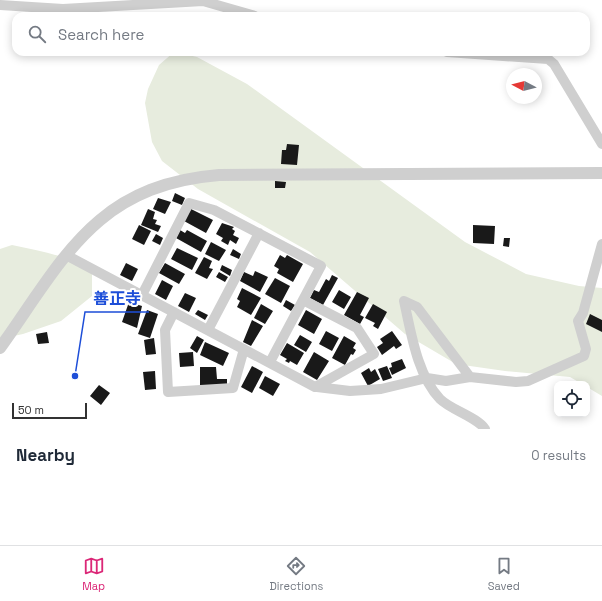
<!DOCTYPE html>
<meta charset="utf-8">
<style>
:root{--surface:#fff;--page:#f2f2f3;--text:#1f2937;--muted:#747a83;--line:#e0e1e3;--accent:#db2777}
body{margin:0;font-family:"Space Grotesk","Noto Sans JP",sans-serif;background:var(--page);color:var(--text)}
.controls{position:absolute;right:12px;bottom:12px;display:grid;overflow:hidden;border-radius:8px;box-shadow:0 2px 10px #0003}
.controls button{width:36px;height:36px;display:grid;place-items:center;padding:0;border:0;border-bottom:1px solid var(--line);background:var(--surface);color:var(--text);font:20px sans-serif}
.compass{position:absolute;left:506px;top:68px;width:36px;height:36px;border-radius:50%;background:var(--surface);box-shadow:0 2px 10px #0003;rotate:277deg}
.scale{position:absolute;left:12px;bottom:10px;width:75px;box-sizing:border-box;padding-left:4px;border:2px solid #323232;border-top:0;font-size:11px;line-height:14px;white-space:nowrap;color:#323232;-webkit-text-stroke:3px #fff;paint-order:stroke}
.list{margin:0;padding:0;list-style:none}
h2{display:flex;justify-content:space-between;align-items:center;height:52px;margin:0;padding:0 16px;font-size:17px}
h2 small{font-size:13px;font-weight:400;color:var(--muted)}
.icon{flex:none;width:22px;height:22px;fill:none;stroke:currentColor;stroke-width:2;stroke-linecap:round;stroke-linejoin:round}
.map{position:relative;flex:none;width:602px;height:429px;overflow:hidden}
.search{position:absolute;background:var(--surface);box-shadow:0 2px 10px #0003;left:12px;right:12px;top:12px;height:44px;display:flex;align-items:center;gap:10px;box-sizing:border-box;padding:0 14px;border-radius:12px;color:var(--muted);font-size:15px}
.sheet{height:116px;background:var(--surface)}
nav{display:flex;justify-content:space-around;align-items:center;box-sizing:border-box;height:56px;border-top:1px solid var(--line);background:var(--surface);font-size:11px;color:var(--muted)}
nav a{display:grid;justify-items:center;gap:2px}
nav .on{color:var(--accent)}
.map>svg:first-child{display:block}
.green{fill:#e7ecde}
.building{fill:#191919}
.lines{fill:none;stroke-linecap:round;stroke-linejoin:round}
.minor{stroke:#cfcfcf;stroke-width:10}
.tertiary{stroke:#cfcfcf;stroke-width:12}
.leader{fill:none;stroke:#1d4ed8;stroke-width:1.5}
.callout-dot{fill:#1d4ed8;stroke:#fff;stroke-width:1.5}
.callout-label{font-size:16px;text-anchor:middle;font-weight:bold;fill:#1d4ed8;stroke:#fff;stroke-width:4;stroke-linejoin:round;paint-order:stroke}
</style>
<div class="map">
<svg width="602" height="429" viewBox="0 0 602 429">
<rect width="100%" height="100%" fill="#fff"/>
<!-- green -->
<path class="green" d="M174 52 197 57 247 84 465 242 526 274 579 286 602 288V396L587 387V384H582L570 377 505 371 456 364 405 334 310 252 198 189 162 161 152 142 145 103 148 89 159 65Z
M12 245C40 251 69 255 92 273V296L61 321 23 334 0 339V249Z"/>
<!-- building -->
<path class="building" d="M504 13H515V16H504Z
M287 144 299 145 297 165 281 164 282 150H286Z
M275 181 286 182 285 188H275Z
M175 193 185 198 182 205 172 201Z
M158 198 171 202 165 214 153 209Z
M148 209 155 212 153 219 157 220 155 224 161 226 158 232 141 225Z
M191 209 213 220 206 233 184 221Z
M222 223 234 227 232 229 235 231 233 235 239 238 236 244 230 240 228 245 221 241 223 238 216 234Z
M139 225 151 231 144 245 132 239Z
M473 225 495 226 494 244 473 243Z
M180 230 185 233 187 230 207 241 201 252 176 238Z
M156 234 163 238 160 245 152 241Z
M504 238H510L509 247 503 246Z
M211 242 226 250 219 261 205 254Z
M177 248 198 258 192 270 171 259Z
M233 249 241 254 239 259 230 255Z
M280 255 285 258 287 255 303 264 293 282 277 273 279 269 274 266Z
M204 257 212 261 209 268 213 269 207 279 195 273Z
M126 263 138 269 132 281 120 275Z
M165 263 185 274 179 284 159 273Z
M222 265 232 270 230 276 220 270Z
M255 271 268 277 260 292 240 281 244 272 253 276Z
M219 272 228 277 225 282 216 277Z
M332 275 338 278 323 305 310 298 314 290 319 292 326 279 329 281Z
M275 278 290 286 281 303 265 294Z
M162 280 173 286 166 300 155 294Z
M242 288 261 298 251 315 237 307 240 301 237 299Z
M339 290 351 297 344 309 332 302Z
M357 292 369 298 360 315 364 317 360 324 344 315Z
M185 293 196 298 189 312 178 306Z
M286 300 295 305 291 311 283 306Z
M129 302 142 306 137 328 122 322Z
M261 304 273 311 265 324 254 318Z
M373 304 387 312 378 329 373 326 375 323 365 318Z
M147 310 158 314 150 338 138 334Z
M198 310 208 315 205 320 195 314Z
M306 310 322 319 314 334 298 325Z
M590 314 602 320V332L586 324Z
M252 320 263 326 251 346 243 342Z
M326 331 339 338 332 351 319 344Z
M392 331 402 345 396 349 394 346 382 355 377 347 383 343 380 339Z
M47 332 49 343 38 344 36 334Z
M300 335 312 342 306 352 294 345Z
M197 336 204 340 197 353 190 348Z
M344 336 356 343 353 348 356 350 353 355 351 354 345 365 332 358Z
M154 338 156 354 146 355 144 340Z
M205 342 229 353 223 366 200 355Z
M287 343 304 353 297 365 290 361 289 363 285 361 287 359 280 355Z
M193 352 194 366 180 367 179 353Z
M314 352 329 361 317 380 303 372Z
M402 359 406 368 392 375 389 368 392 367 391 363Z
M252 366 263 372 252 393 241 387Z
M387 366 392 378 383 381 378 369Z
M200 367H216L217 379H227V386H200Z
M369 368 371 372 375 369 380 379 368 386 361 373Z
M155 371 156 389 145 390 143 372Z
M265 376 280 384 273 396 259 388Z
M99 385 110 393 101 405 90 396Z"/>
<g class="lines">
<!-- minor -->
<path class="minor" d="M0 5 63 9 203 1 255 16
M447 52 548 59 554 64 602 144
M66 255 315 387 374 354 357 328 303 300
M142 295 189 203 214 210 321 266 270 362
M174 312 165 330 168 392 233 388 244 349
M208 330 259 233
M317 387 350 391 381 389 427 378 446 381 470 377
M485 429C477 417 451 410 440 399 417 375 411 332 404 301L417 307 470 377 516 382 528 381 584 356 586 349 578 321 583 313 602 244"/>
<!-- tertiary -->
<path class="tertiary" d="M0 348C64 258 96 185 219 175L602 173"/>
</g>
<!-- callouts -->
<path class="leader" d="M75 376L85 312H149"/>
<circle class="callout-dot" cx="75" cy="376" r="4"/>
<g class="callout-label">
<text x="117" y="304">善正寺</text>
</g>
</svg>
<div class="controls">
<button><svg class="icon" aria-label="locate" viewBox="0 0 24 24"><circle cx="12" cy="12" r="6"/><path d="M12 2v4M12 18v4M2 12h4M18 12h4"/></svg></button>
</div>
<svg class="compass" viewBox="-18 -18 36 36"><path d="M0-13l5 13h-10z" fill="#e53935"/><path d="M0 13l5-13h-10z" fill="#747a83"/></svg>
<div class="scale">50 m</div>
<div class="search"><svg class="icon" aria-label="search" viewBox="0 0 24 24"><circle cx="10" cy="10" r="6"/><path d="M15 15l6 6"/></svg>Search here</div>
</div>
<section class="sheet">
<h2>Nearby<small>0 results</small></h2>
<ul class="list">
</ul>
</section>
<nav>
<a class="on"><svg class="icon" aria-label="map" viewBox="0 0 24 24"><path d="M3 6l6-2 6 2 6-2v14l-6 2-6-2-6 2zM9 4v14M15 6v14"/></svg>Map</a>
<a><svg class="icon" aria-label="directions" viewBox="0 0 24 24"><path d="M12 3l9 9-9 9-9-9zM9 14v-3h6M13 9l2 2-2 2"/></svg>Directions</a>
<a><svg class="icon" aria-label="saved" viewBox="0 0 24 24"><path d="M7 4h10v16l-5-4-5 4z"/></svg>Saved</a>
</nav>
